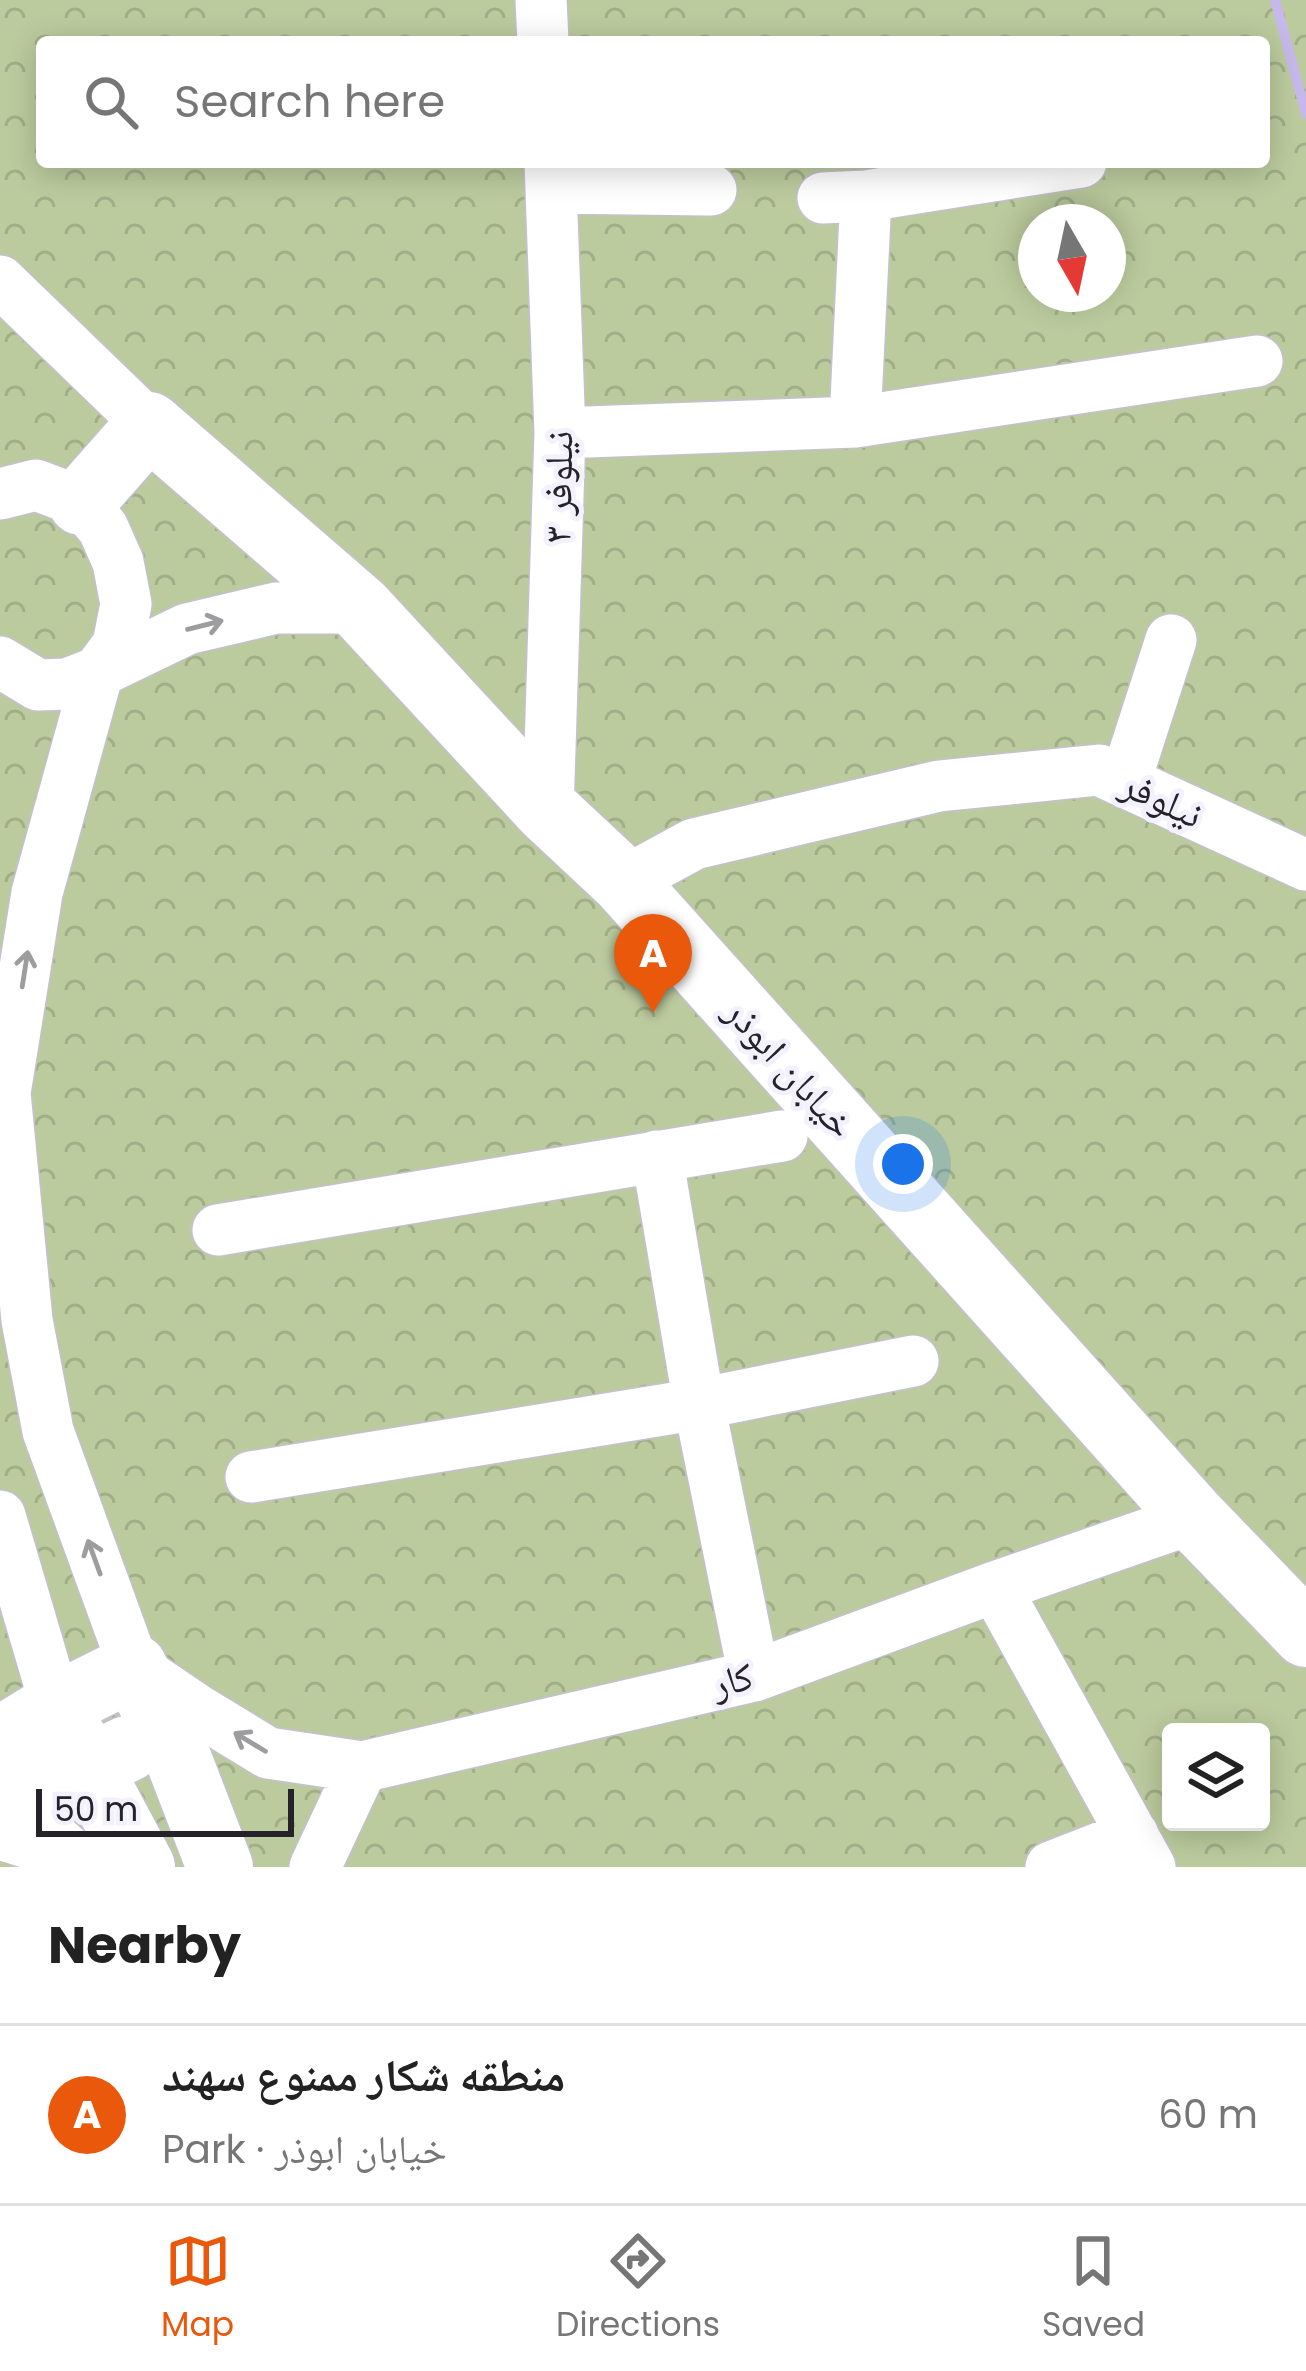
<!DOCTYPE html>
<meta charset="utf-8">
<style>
:root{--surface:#fff;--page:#f2f2f2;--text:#222;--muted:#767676;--line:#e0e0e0;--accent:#ea580c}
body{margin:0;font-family:Poppins,"Noto Naskh Arabic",sans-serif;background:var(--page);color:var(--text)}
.controls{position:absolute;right:36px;bottom:36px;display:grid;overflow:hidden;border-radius:12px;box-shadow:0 6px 30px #0003}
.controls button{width:108px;height:108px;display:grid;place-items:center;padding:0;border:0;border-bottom:3px solid var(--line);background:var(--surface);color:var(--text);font:60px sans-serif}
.compass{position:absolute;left:1018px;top:204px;width:108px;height:108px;border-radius:50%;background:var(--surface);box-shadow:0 6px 30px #0003;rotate:171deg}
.scale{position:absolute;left:36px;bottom:30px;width:258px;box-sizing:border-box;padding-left:12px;border:6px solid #252329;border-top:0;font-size:33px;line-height:42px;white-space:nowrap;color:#252329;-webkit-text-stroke:9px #f4f1fe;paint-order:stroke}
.you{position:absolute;left:903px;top:1164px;width:42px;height:42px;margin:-30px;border:9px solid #fff;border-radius:50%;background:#1a73e8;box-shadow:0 0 0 18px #1a73e833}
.badge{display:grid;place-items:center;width:78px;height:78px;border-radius:50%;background:var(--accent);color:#fff;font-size:39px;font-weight:700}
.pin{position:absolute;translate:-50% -99px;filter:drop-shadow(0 3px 6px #0008)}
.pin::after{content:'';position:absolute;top:63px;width:42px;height:36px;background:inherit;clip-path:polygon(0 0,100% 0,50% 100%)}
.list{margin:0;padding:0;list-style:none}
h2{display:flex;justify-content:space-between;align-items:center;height:156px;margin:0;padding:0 48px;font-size:51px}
h2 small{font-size:39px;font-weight:400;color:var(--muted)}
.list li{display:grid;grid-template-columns:78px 1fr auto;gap:36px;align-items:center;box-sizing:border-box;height:180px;padding:0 48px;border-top:3px solid var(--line)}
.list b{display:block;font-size:45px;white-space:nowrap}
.list p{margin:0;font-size:39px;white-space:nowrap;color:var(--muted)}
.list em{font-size:39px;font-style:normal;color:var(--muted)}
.icon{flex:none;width:66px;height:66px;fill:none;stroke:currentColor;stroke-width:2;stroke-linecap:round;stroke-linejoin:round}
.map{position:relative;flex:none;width:1306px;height:1867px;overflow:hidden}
.search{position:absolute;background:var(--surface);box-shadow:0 6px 30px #0003;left:36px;right:36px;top:36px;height:132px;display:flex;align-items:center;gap:30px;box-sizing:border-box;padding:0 42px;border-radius:12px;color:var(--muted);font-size:45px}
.sheet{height:336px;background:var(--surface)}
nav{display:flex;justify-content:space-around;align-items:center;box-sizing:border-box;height:168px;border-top:3px solid var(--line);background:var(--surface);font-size:33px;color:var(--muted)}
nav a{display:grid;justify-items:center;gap:6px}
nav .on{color:var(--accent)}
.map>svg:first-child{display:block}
.park{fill:url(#park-crowns);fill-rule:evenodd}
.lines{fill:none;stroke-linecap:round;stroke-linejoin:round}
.stream{stroke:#c6b8eb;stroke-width:10}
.minor-casing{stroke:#c4c0d0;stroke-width:54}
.major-casing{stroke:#c4c0d0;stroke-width:69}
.minor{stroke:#fff;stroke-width:51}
.major{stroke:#fff;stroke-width:66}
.oneway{stroke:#9d9c9f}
.labels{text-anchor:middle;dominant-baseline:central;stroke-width:10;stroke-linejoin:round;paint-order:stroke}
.street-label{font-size:39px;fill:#252329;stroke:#f4f1fe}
</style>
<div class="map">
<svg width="1306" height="1867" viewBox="0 0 1306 1867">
<defs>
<pattern id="park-crowns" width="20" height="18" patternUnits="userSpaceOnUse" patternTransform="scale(3)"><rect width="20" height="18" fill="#bccb9e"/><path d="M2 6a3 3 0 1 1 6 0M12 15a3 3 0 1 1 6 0" fill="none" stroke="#a1ae88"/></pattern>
</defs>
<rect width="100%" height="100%" fill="#f4f1fe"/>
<!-- park -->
<path class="park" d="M0 0H1306V1867H0ZM42 42H1264V162H42ZM1036 222H1108V294H1036ZM1171 1732H1261V1822H1171Z"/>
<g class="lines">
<!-- stream -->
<path class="stream" d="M1275 0 1306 114"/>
<defs>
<path id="minor" d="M541 0 543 42
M552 188 711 190
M823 198 866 196 1081 162
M0 281 149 425
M855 422 866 196
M560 433 855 422 1257 361
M0 494 36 485 81 502 103 528 118 562 126 604 118 645 98 672 67 684 38 685 0 662
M360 608H276L187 629 98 672 37 893 5 1093 27 1320 48 1431 134 1667 199 1711 268 1753 362 1767 754 1676 995 1587 1194 1518
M1125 782 1171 640
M548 811 560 433 550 162
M624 882 694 844 939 786 1099 770 1306 865
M657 1156 699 1404 754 1676
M218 1230 782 1136
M251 1477 699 1404 913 1361
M0 1516 56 1706
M995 1587 1150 1867
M315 1867 362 1767
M1051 1867 1133 1835"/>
<path id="major" d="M81 502 149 425 360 608 548 811 624 882 1194 1518 1306 1634
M56 1706 142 1867
M0 1740 56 1706 134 1667 180 1763 220 1867
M0 1809 127 1749
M0 1826 44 1840 75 1867"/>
</defs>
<!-- minor casing -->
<use href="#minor" class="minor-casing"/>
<!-- major casing -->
<use href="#major" class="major-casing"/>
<!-- minor -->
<use href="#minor" class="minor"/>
<!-- major -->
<use href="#major" class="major"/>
</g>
<!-- one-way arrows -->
<defs><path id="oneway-shaft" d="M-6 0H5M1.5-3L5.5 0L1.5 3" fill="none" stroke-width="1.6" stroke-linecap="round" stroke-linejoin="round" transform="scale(3)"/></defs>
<g class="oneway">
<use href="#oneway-shaft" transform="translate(205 625) rotate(-14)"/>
<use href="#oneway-shaft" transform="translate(25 969) rotate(-81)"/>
<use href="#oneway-shaft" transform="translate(94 1557) rotate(-110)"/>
<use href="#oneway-shaft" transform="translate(250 1742) rotate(-149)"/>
</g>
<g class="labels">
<!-- street labels -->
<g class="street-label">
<text transform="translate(558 487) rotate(-89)">نیلوفر ۳</text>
<text transform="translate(1162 799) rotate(25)">نیلوفر</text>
<text transform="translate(790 1068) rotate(48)">خیابان ابوذر</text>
<text transform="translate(732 1680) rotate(-15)">کار</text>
</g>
</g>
</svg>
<div class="controls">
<button><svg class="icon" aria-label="layers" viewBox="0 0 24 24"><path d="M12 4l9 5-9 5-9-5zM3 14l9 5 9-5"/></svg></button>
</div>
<svg class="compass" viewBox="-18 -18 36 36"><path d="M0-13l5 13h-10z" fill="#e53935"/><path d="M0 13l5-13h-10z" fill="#767676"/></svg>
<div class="scale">50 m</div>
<div class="you"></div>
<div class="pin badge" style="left:653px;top:1013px">A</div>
<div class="search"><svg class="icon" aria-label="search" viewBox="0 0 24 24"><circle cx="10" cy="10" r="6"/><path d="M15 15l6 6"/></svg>Search here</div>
</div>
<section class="sheet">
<h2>Nearby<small></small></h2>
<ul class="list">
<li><span class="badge">A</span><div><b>منطقه شکار ممنوع سهند</b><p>Park · خیابان ابوذر</p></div><em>60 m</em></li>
</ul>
</section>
<nav>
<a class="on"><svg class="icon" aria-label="map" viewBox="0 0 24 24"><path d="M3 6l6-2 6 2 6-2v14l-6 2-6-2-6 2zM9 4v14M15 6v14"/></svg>Map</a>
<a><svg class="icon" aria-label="directions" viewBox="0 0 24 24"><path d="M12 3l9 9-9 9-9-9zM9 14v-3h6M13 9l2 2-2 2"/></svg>Directions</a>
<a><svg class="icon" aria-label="saved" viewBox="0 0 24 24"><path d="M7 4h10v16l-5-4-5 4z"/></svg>Saved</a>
</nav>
